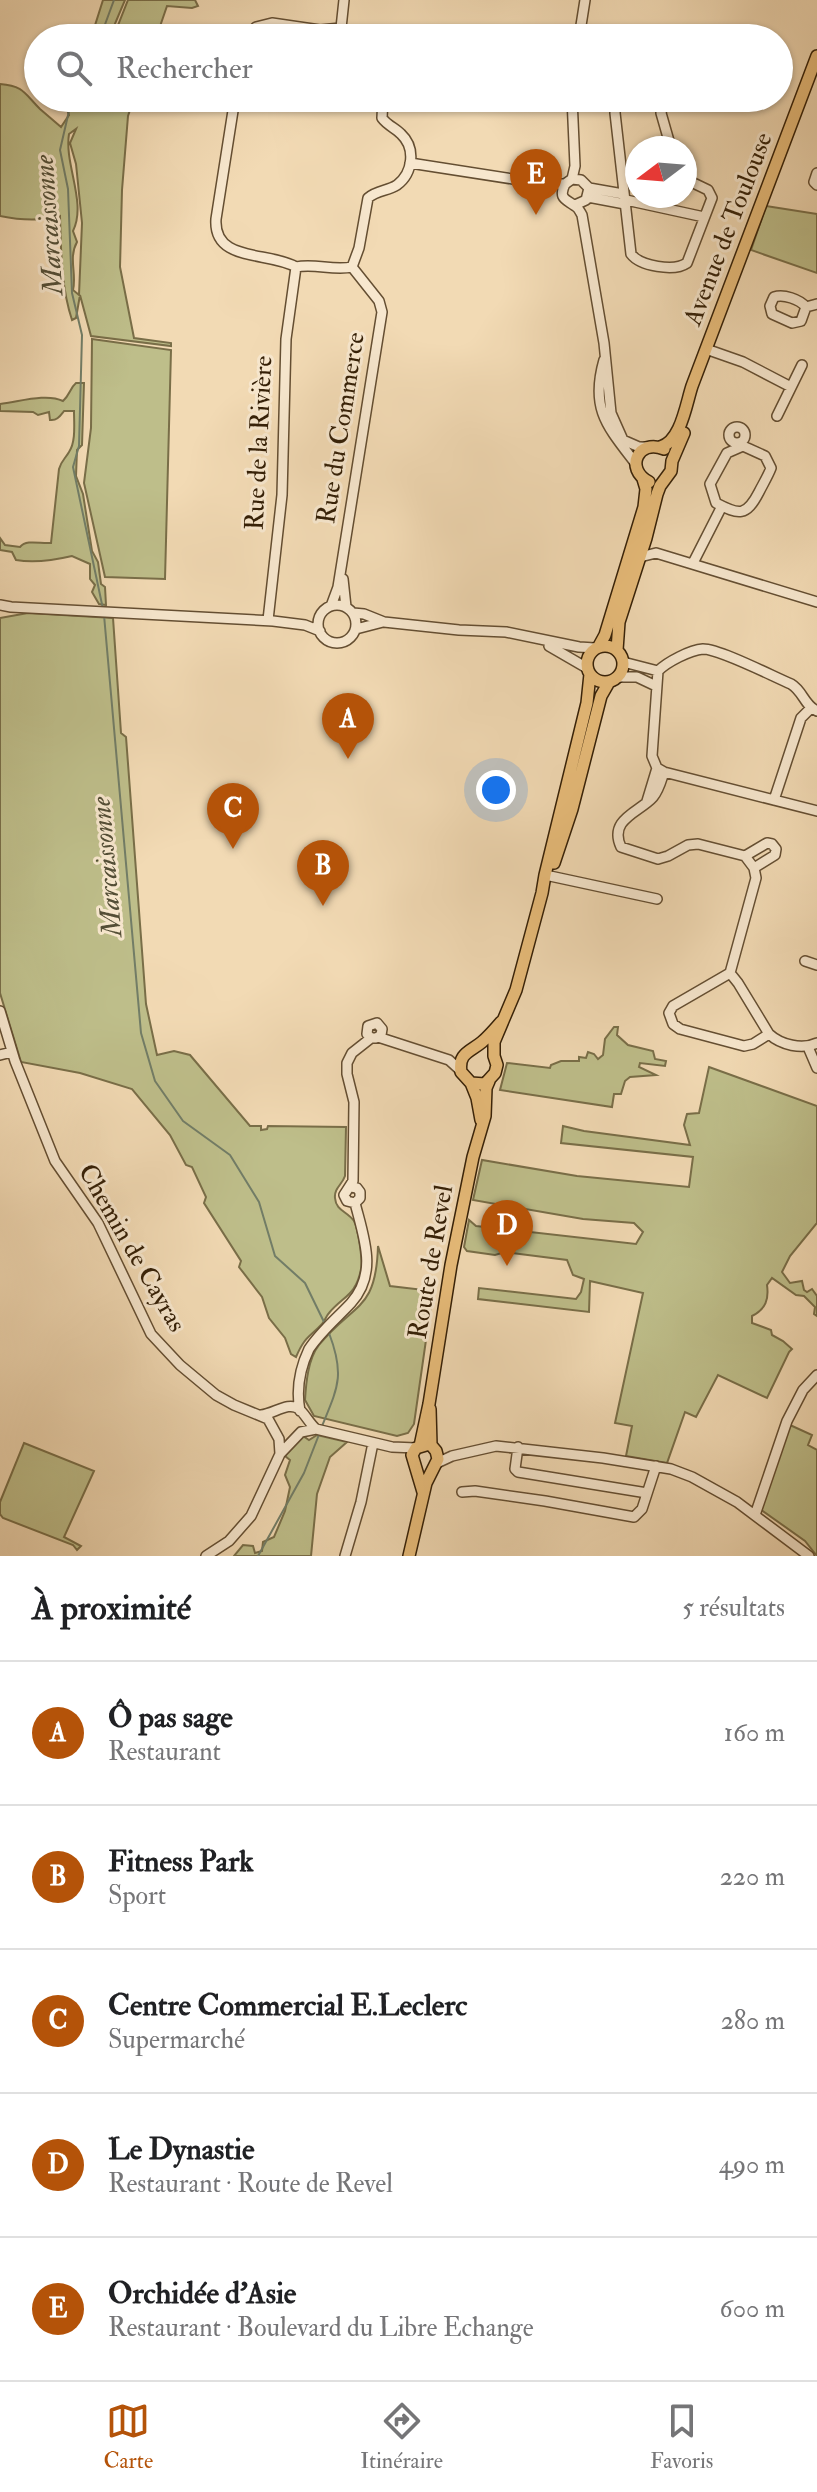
<!DOCTYPE html>
<html lang="fr">
<meta charset="utf-8">
<style>
:root{--surface:#fff;--page:#f6f6f6;--text:#202124;--muted:#757577;--line:#e0e0e0;--accent:#b45309}
body{margin:0;font-family:"IM FELL Double Pica",serif;background:var(--page);color:var(--text)}
.compass{position:absolute;left:625px;top:136px;width:72px;height:72px;border-radius:50%;background:var(--surface);box-shadow:0 2px 6px #0004;rotate:254deg}
.you{position:absolute;left:496px;top:790px;width:28px;height:28px;margin:-20px;border:6px solid #fff;border-radius:50%;background:#1a73e8;box-shadow:0 0 0 12px #1a73e833}
.badge{display:grid;place-items:center;width:52px;height:52px;border-radius:50%;background:var(--accent);color:#fff;font-size:26px;font-weight:700}
.pin{position:absolute;translate:-50% -66px;filter:drop-shadow(0 2px 4px #0008)}
.pin::after{content:'';position:absolute;top:42px;width:28px;height:24px;background:inherit;clip-path:polygon(0 0,100% 0,50% 100%)}
.list{margin:0;padding:0;list-style:none}
h2{display:flex;justify-content:space-between;align-items:center;height:104px;margin:0;padding:0 32px;font-size:34px}
h2 small{font-size:26px;font-weight:400;color:var(--muted)}
.list li{display:grid;grid-template-columns:52px 1fr auto;gap:24px;align-items:center;box-sizing:border-box;height:144px;padding:0 32px;border-top:2px solid var(--line)}
.list b{display:block;font-size:30px;white-space:nowrap}
.list p{margin:0;font-size:26px;white-space:nowrap;color:var(--muted)}
.list em{font-size:26px;font-style:normal;color:var(--muted)}
.icon{flex:none;width:44px;height:44px;fill:none;stroke:currentColor;stroke-width:2;stroke-linecap:round;stroke-linejoin:round}
.map{position:relative;flex:none;width:817px;height:1556px;overflow:hidden}
.search{position:absolute;background:var(--surface);box-shadow:0 2px 6px #0004;left:24px;right:24px;top:24px;height:88px;display:flex;align-items:center;gap:20px;box-sizing:border-box;padding:0 28px;border-radius:44px;color:var(--muted);font-size:30px}
.sheet{height:824px;background:var(--surface)}
nav{display:flex;justify-content:space-around;align-items:center;box-sizing:border-box;height:112px;border-top:2px solid var(--line);background:var(--surface);font-size:22px;color:var(--muted)}
nav a{display:grid;justify-items:center;gap:4px}
nav .on{color:var(--accent)}
.map>svg:first-child{display:block}
.green{fill:#bebe8a;stroke:#796e48;stroke-width:2;fill-rule:evenodd}
.lines{fill:none;stroke-linecap:round;stroke-linejoin:round}
.stream{stroke:#727d67;stroke-width:2}
.minor-casing{stroke:#644e32;stroke-width:12}
.major-casing{stroke:#341f06;stroke-width:14}
.minor{stroke:#f7e7ce;stroke-width:9}
.major{stroke:#e9bd7a;stroke-width:11}
.labels{text-anchor:middle;dominant-baseline:central;stroke-width:6;stroke-linejoin:round;paint-order:stroke}
.street-label{font-size:26px;fill:#341f06;stroke:#f7e7ce}
.water-label{font-size:28px;font-style:italic;fill:#534e36;stroke:#f7e7ce}
</style>
<div class="map">
<svg width="817" height="1556" viewBox="0 0 817 1556">
<rect width="100%" height="100%" fill="#f2dab4"/>
<filter id="stains"><feTurbulence type="fractalNoise" baseFrequency=".0025" numOctaves="4"/><feColorMatrix values="0 0 0 0 .2 0 0 0 0 .09 0 0 0 0 .02 0 0 0 .5 -.17"/></filter>
<radialGradient id="worn" r=".72"><stop offset=".6" stop-color="#630" stop-opacity="0"/><stop offset="1" stop-color="#630" stop-opacity=".3"/></radialGradient>
<!-- green -->
<path class="green" d="M103 0H125L109 38H91Z
M128 0H195L198 6 192 8 167 6 156 38H113Z
M0 84C24 86 24 93 40 109 47 115 54 121 61 127L69 115 65 104 70 98H87V104L90 98H134L128 116 122 190 120 267 134 338 171 343V346L91 336 80 295 76 318 72 320C61 287 61 251 60 216 42 221 19 220 0 216ZM76 129 70 143 76 164 82 223 79 295 73 290C77 274 68 258 77 242L73 231C87 203 64 164 69 134Z
M766 206 817 214V273L751 250Z
M92 339 171 350 165 579 105 577 84 483 91 428Z
M76 383H84L82 445 77 450 76 476 83 494 92 551 98 562 101 584 105 587 106 605 99 604 92 592 95 585 90 579V564L72 556C55 560 34 563 16 560L12 552 0 550V538L5 545 20 547C27 539 40 544 51 543L59 469C61 461 65 459 69 452 76 442 74 424 74 411H64C60 416 57 421 50 420L49 412 38 415 33 412 0 411V404C19 402 46 393 63 401 70 395 70 388 76 383Z
M28 613 113 618 121 733 126 737 146 1004 157 1055 174 1051 190 1055 250 1126H261V1130L267 1129 268 1126 346 1127 345 1176C342 1185 334 1188 335 1198 336 1211 347 1211 354 1221 358 1228 363 1261 361 1269 356 1296 343 1296 329 1313 326 1316 325 1321 322 1324 309 1338 305 1336 296 1357L291 1354 285 1338 269 1318 262 1297 239 1267 241 1261 204 1203 206 1197 192 1167 186 1165 170 1135 132 1089 80 1073 21 1062 0 993V618Z
M614 1027H618L617 1035 628 1045 653 1051 655 1059 666 1061 665 1066 640 1063 639 1067 656 1075 630 1077 625 1081 621 1094H614L612 1107 500 1090 507 1063 550 1068 551 1065 561 1061H579V1057L586 1058 588 1052 594 1054 598 1059 603 1055 605 1039Z
M709 1067 817 1106V1223L790 1256 782 1272 790 1283 802 1281 804 1290 807 1292 812 1289 817 1296V1316L814 1314 815 1307 804 1296 796 1295 772 1278 767 1285C769 1299 766 1309 752 1316V1323L771 1330 772 1335 783 1341 792 1349 789 1352 767 1398 718 1375 696 1417 685 1412 667 1463 626 1456 632 1426 615 1423 643 1293 590 1281 589 1312 478 1299 479 1288 576 1299 581 1292 584 1279 573 1275 567 1260 505 1252 495 1255 467 1251 464 1247 469 1220 476 1226 636 1244 643 1232 634 1223 583 1219 473 1200 482 1160 577 1176 689 1187 693 1157 561 1143 563 1126 584 1131 690 1145 684 1125 687 1114 699 1113Z
M378 1246 390 1286 433 1291 414 1424 408 1433 397 1436 314 1416 305 1400C306 1383 308 1359 319 1345 354 1302 376 1312 378 1246Z
M790 1425 812 1435 808 1445 817 1450V1556L805 1541 760 1509Z
M317 1435 347 1442 330 1457 317 1494 311 1556H234L243 1545 253 1546 255 1553 262 1551 263 1542 274 1537 285 1511 290 1487 285 1475 290 1460 285 1456 292 1445 303 1436 309 1440Z
M24 1443 94 1471 64 1537 81 1546 77 1550 73 1545 3 1518 0 1514V1502Z"/>
<g class="lines">
<!-- stream -->
<path class="stream" d="M100 38 114 0
M72 98 60 150 68 189 72 293 82 335 79 446 73 467 103 609
M104 615 141 1033 155 1081 183 1121 230 1155 259 1202 275 1256 305 1283 325 1324
M322 1426C338 1387 345 1375 329 1333
M258 1556 304 1473 320 1432"/>
<defs>
<path id="minor" d="M341 28 344 0
M246 38 256 27 272 23 320 30 341 28 366 38
M579 38 585 0
M235 98 216 219C213 263 269 251 296 267 315 263 333 271 352 267
M616 98 615 113 631 254C640 266 674 272 687 263L712 198 708 190 685 179
M664 98 661 113 671 148
M410 163 545 184H565
M817 173 814 182 817 185
M572 179 565 184C558 199 566 199 575 206 579 208 580 212 582 215L604 343 611 413 623 440 639 447H647
M572 179 575 166 572 98
M572 179 581 180 589 188 586 200 575 205
M589 188 623 194
M588 197 625 204
M626 200 704 217
M352 267 359 248 368 198C377 190 388 191 397 185 413 173 416 148 401 134 395 128 387 125 382 118L383 98
M806 307 801 321 792 323 772 314 770 306 774 297C784 294 799 299 806 307L817 304
M706 349 743 362 791 387
M604 360C590 409 607 426 636 464
M777 416 802 365
M729 435a8 8 0 1 1 16 0a8 8 0 1 1-16 0Z
M743 446 765 456 771 468C768 476 763 484 759 492 746 517 739 515 716 503L710 484 727 453Z
M640 557 656 553 817 602
M693 563 722 506
M343 579 346 607
M0 605 11 607 273 621 305 625 320 631
M318 624a19 19 0 1 1 38 0a19 19 0 1 1-38 0Z
M331 606 338 587 382 312 379 301 352 267
M353 613 364 614 384 622 459 630 506 632 579 647 595 648
M268 620 282 495 286 339 296 267
M356 629 383 622
M549 646 587 668
M623 662 658 671
M618 677H637L656 686
M817 711C804 705 803 691 791 684 772 676 720 649 703 649 690 650 667 662 658 671L652 756 657 768 664 772 817 811
M664 772C661 781 659 790 653 797 640 812 608 819 621 847L658 859 668 856 688 845 698 844 745 856 754 868 756 878 730 973 673 1006 669 1013 673 1024 680 1029 744 1046 753 1044 769 1034 738 983 730 973
M774 800 801 718 811 708
M647 801 657 768
M745 856 767 843 772 844 776 849 775 855 754 868
M550 876 657 899
M805 961 817 965
M0 1011 15 1061 55 1161 98 1223 151 1334 180 1365 216 1395 234 1405 268 1419 279 1439 280 1454
M769 1034C781 1045 802 1050 817 1043
M378 1037 449 1060 460 1070
M808 1047 817 1068
M0 1055 12 1052
M351 1187 357 1188 360 1192V1198L355 1203 347 1201 344 1195 353 1181 354 1102 347 1074V1063L352 1053 371 1038H376L381 1035 382 1029 377 1023 368 1026 367 1034 371 1038
M300 1411C296 1390 300 1368 309 1349 321 1331 337 1318 351 1303 378 1273 364 1238 355 1203
M261 1415C274 1414 288 1401 299 1409 305 1414 309 1423 316 1429
M518 1447 515 1469 518 1472 647 1493
M437 1463 452 1456 496 1446 603 1458 671 1469 692 1477 737 1502 809 1556
M462 1492 475 1491 545 1501 634 1517 642 1509 656 1466
M755 1515 787 1421 803 1390 817 1375
M206 1556 229 1541 251 1516 280 1454 301 1432 316 1429 392 1447 416 1448
M345 1556 361 1502 373 1443"/>
<path id="major" d="M660 447C681 442 686 404 692 386L817 56
M649 482C624 469 638 438 664 449
M587 664a18 18 0 1 1 36 0a18 18 0 1 1-36 0Z
M599 646 605 635 644 507 646 489 643 479
M617 650 619 622 646 538 657 494 660 486 671 471 672 461 684 433
M554 863 572 809 601 696 609 682
M501 1022C495 1029 489 1036 482 1042 470 1052 458 1053 461 1072L471 1083 485 1084 495 1073 497 1065 494 1056V1042L516 990 542 893 545 875 587 703 590 674
M471 1083 477 1098 481 1120
M420 1446 429 1404 451 1265 473 1157 485 1116 486 1088 489 1081
M423 1492 412 1455 416 1448 426 1445
M409 1556 426 1483 438 1459 436 1451 431 1445 430 1409"/>
</defs>
<!-- minor casing -->
<use href="#minor" class="minor-casing"/>
<!-- major casing -->
<use href="#major" class="major-casing"/>
<!-- minor -->
<use href="#minor" class="minor"/>
<!-- major -->
<use href="#major" class="major"/>
</g>
<g class="labels">
<!-- street labels -->
<g class="street-label">
<text transform="translate(728 229) rotate(-69)">Avenue de Toulouse</text>
<text transform="translate(341 428) rotate(-81)">Rue du Commerce</text>
<text transform="translate(259 443) rotate(-87)">Rue de la Rivière</text>
<text transform="translate(132 1248) rotate(60)">Chemin de Cayras</text>
<text transform="translate(431 1262) rotate(-80)">Route de Revel</text>
</g>
<!-- water labels -->
<g class="water-label">
<text transform="translate(49 225) rotate(-94)">Marcaissonne</text>
<text transform="translate(107 867) rotate(-95)">Marcaissonne</text>
</g>
</g>
<rect width="100%" height="100%" filter="url(#stains)"/>
<rect width="100%" height="100%" fill="url(#worn)"/>
</svg>
<svg class="compass" viewBox="-18 -18 36 36"><path d="M0-13l5 13h-10z" fill="#e53935"/><path d="M0 13l5-13h-10z" fill="#757577"/></svg>
<div class="you"></div>
<div class="pin badge" style="left:348px;top:759px">A</div>
<div class="pin badge" style="left:323px;top:906px">B</div>
<div class="pin badge" style="left:233px;top:849px">C</div>
<div class="pin badge" style="left:507px;top:1266px">D</div>
<div class="pin badge" style="left:536px;top:215px">E</div>
<div class="search"><svg class="icon" aria-label="search" viewBox="0 0 24 24"><circle cx="10" cy="10" r="6"/><path d="M15 15l6 6"/></svg>Rechercher</div>
</div>
<section class="sheet">
<h2>À proximité<small>5 résultats</small></h2>
<ul class="list">
<li><span class="badge">A</span><div><b>Ô pas sage</b><p>Restaurant</p></div><em>160 m</em></li>
<li><span class="badge">B</span><div><b>Fitness Park</b><p>Sport</p></div><em>220 m</em></li>
<li><span class="badge">C</span><div><b>Centre Commercial E.Leclerc</b><p>Supermarché</p></div><em>280 m</em></li>
<li><span class="badge">D</span><div><b>Le Dynastie</b><p>Restaurant · Route de Revel</p></div><em>490 m</em></li>
<li><span class="badge">E</span><div><b>Orchidée d'Asie</b><p>Restaurant · Boulevard du Libre Echange</p></div><em>600 m</em></li>
</ul>
</section>
<nav>
<a class="on"><svg class="icon" aria-label="map" viewBox="0 0 24 24"><path d="M3 6l6-2 6 2 6-2v14l-6 2-6-2-6 2zM9 4v14M15 6v14"/></svg>Carte</a>
<a><svg class="icon" aria-label="directions" viewBox="0 0 24 24"><path d="M12 3l9 9-9 9-9-9zM9 14v-3h6M13 9l2 2-2 2"/></svg>Itinéraire</a>
<a><svg class="icon" aria-label="saved" viewBox="0 0 24 24"><path d="M7 4h10v16l-5-4-5 4z"/></svg>Favoris</a>
</nav>
